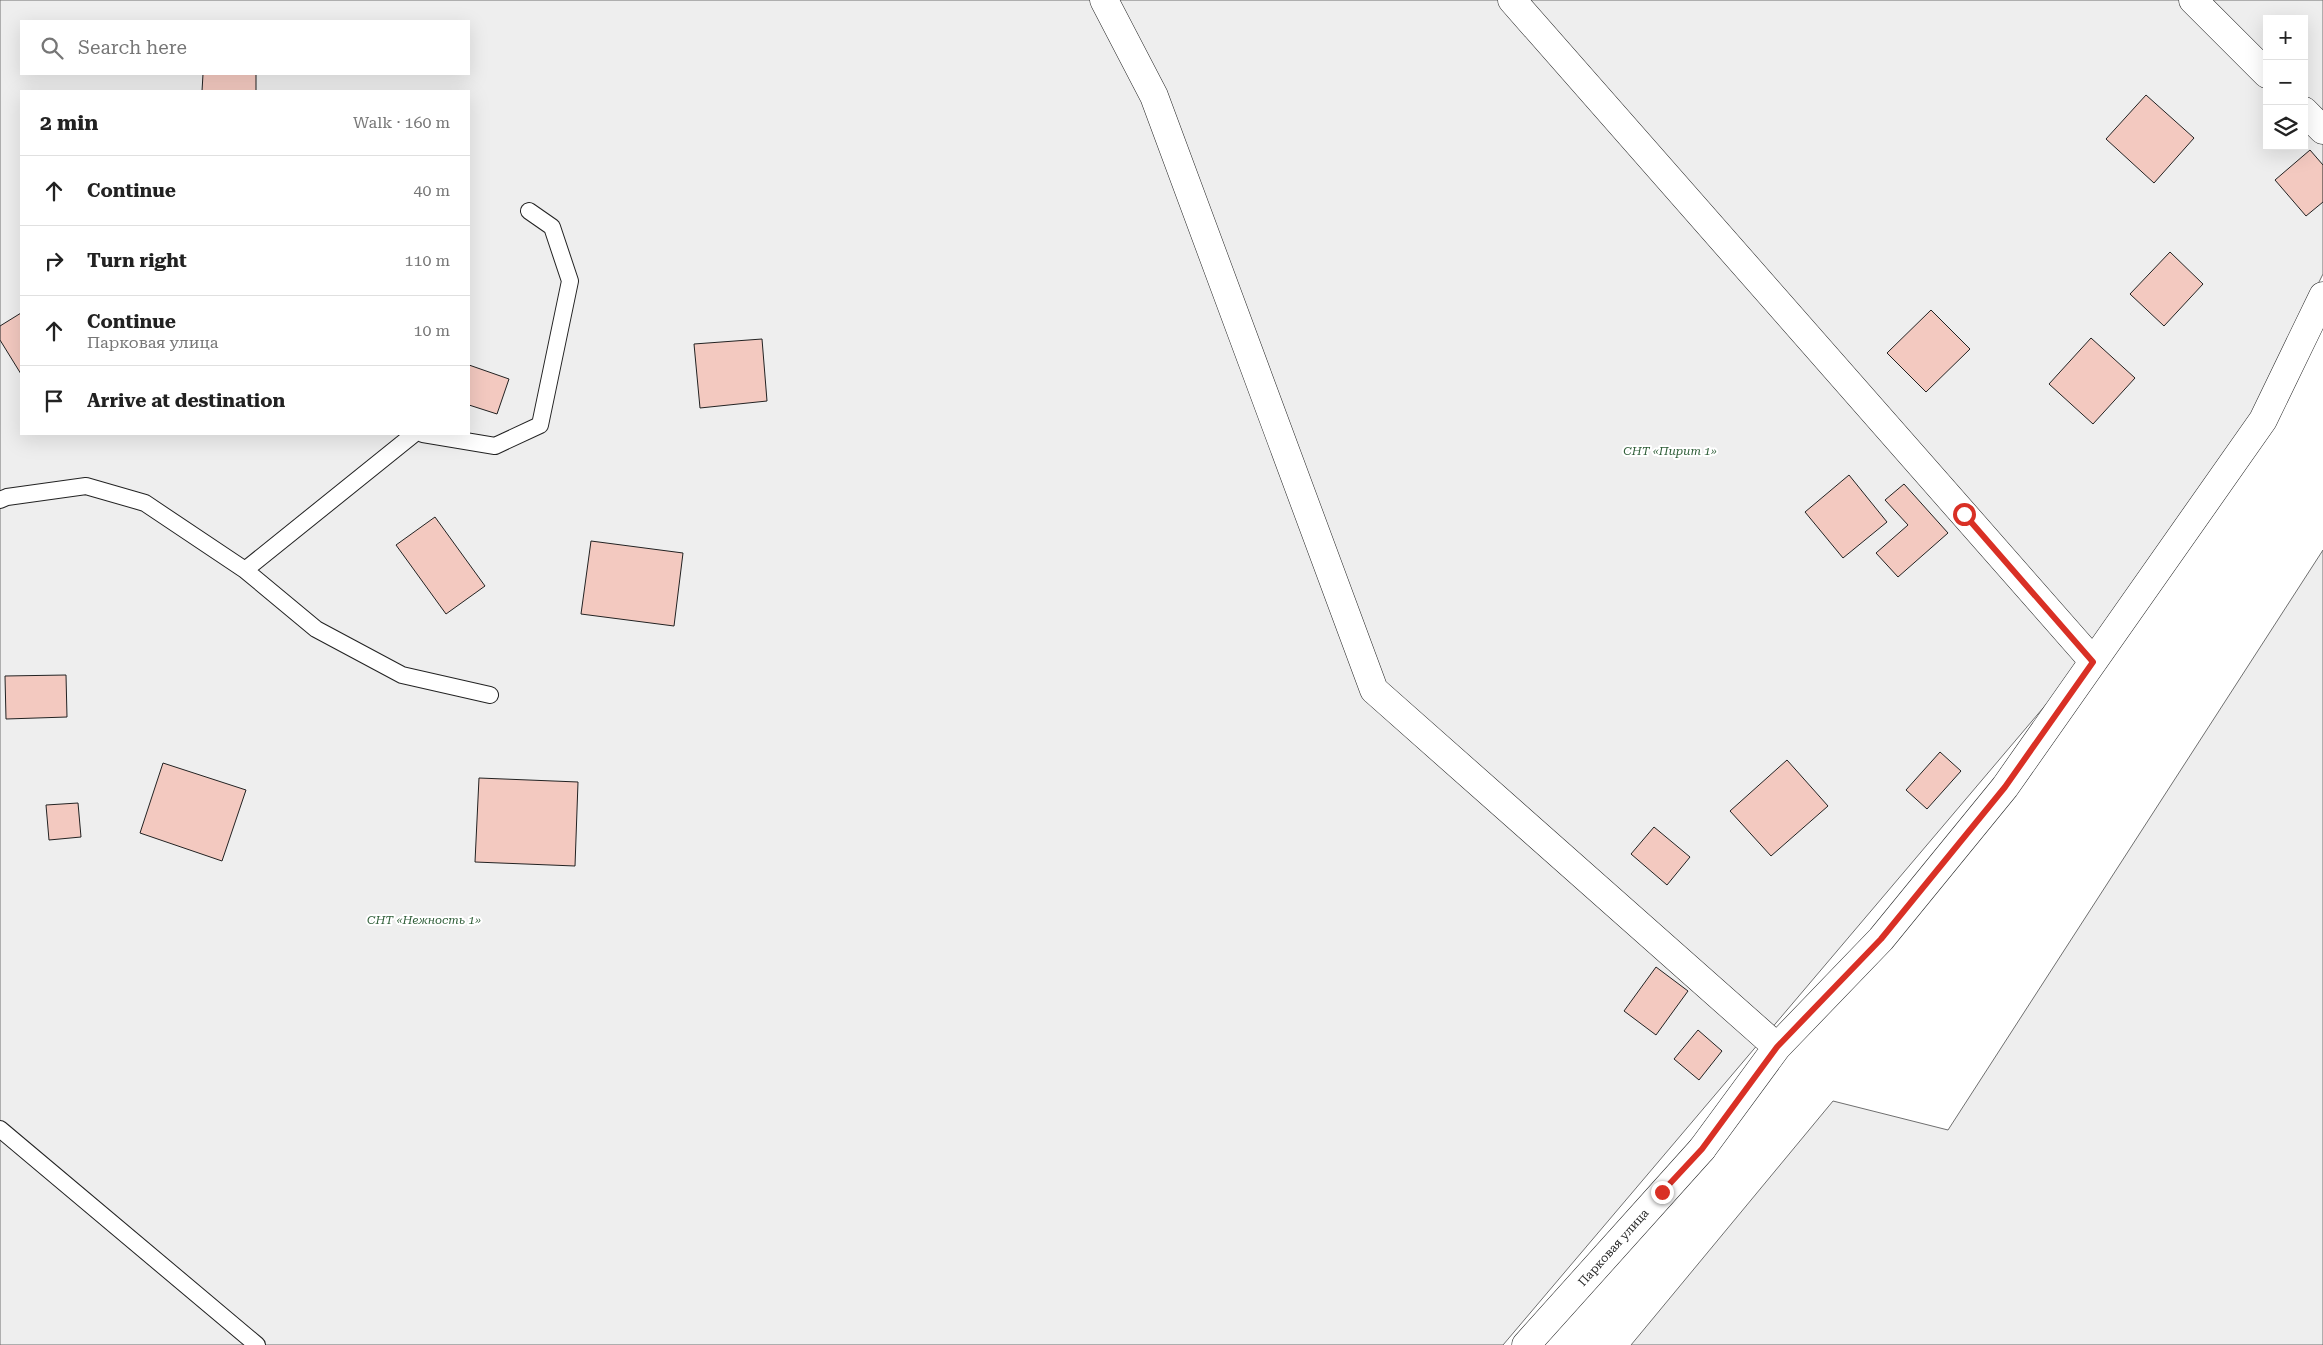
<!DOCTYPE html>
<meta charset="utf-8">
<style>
:root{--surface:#fff;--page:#f2f2f2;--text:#222;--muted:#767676;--line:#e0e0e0}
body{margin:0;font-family:"Roboto Serif",serif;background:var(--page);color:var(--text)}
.controls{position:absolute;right:15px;top:15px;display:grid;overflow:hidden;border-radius:0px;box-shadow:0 5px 20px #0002}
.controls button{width:45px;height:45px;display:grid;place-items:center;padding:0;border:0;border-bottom:1px solid var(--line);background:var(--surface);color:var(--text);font:25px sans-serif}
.stop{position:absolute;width:15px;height:15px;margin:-11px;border:4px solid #d93025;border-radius:50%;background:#fff}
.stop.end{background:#d93025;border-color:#fff;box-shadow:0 1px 5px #0008}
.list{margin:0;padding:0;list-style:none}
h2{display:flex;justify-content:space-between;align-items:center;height:65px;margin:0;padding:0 20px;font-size:21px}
h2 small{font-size:16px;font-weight:400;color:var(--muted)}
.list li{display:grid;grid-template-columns:32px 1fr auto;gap:15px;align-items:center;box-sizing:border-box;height:70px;padding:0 20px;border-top:1px solid var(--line)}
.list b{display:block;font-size:19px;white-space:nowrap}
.list p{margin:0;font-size:16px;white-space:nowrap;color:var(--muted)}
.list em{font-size:16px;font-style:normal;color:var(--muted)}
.icon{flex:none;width:28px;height:28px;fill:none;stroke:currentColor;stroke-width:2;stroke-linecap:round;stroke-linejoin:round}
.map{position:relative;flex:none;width:2323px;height:1345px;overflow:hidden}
.search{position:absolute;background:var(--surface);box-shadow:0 5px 20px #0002;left:20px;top:20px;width:450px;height:55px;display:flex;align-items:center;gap:12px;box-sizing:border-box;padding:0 18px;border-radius:0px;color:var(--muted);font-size:19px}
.panel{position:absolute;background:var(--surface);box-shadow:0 5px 20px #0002;left:20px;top:90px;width:450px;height:345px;border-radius:0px}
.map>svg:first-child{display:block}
.green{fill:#eee;stroke:#6f6f6f;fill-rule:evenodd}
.building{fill:#f3c9c0;stroke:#222}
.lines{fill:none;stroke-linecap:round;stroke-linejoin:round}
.lane-casing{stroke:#222;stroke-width:18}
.street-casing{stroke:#222;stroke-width:29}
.secondary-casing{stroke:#222;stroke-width:29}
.lane{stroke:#fff;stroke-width:16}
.street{stroke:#fff;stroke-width:28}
.secondary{stroke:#fff;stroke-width:28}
.route{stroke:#d93025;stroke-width:6}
.labels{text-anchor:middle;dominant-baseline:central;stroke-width:4;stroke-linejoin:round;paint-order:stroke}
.park-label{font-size:12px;font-style:italic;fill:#2f5e38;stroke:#fff}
.street-label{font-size:12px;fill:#222;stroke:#fff}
</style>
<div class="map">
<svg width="2323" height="1345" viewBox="0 0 2323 1345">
<rect width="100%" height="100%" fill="#fff"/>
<!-- green -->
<path class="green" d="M0 0H2323V274L2247 426 2060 688 1503 1345H0ZM2267 19H2304V146H2267ZM21 21H469V74H21ZM21 91H469V434H21Z
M2323 550V1345H1631L1833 1101 1948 1130Z"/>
<!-- building -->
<path class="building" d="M203 74H256V91H202Z
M2146 95 2194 138 2154 183 2106 139Z
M2310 150 2323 165V202L2306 216 2275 180Z
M2170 252 2203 284 2164 326 2130 294Z
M1931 310 1970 349 1926 392 1887 353Z
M21 313V374L0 340V326Z
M2091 338 2135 378 2093 424 2049 384Z
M762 339 767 401 700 408 694 344Z
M469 365 509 379 497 414 469 405Z
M1849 475 1887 522 1843 558 1805 512Z
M1904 484 1948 533 1898 577 1876 553 1908 525 1885 500Z
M435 517 485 586 446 614 396 545Z
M591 541 683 553 674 626 581 614Z
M66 675 67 717 6 719 5 676Z
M1940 752 1961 771 1927 809 1906 790Z
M1787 760 1828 806 1771 856 1730 811Z
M163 763 246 790 222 861 140 833Z
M479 778 578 782 575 866 475 862Z
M78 803 81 837 49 840 46 805Z
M1654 827 1690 857 1667 885 1631 854Z
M1656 967 1688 991 1656 1035 1624 1011Z
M1698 1030 1722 1051 1699 1080 1674 1059Z"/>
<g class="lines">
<defs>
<path id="lane" d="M423 434 495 446 540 425 570 281 552 227 529 211
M0 500 7 497 86 486 145 503 245 570 316 629 402 675 490 695
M245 570 414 434
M0 1129 257 1345"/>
<path id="street" d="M1104 0 1154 96 1374 690 1777 1047
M1512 0 2093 661
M2193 0 2267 74
M2304 111 2323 130
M1702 1149 1777 1047 1881 939 2005 787 2263 420 2323 296"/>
<g id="secondary">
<path id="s1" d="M1526 1345 1702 1149"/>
</g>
</defs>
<!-- lane casing -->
<use href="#lane" class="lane-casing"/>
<!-- street casing -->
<use href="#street" class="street-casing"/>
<!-- secondary casing -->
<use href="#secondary" class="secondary-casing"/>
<!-- lane -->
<use href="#lane" class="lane"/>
<!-- street -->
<use href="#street" class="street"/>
<!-- secondary -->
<use href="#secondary" class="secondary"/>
</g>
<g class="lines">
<!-- route -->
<path class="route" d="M1662 1192 1702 1149 1777 1047 1881 939 2005 787 2093 662 1964 514"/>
</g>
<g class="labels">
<!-- park labels -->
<g class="park-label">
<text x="1670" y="451">СНТ «Пирит 1»</text>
<text x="424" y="920">СНТ «Нежность 1»</text>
</g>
<!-- street labels -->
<g class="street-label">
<text stroke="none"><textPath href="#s1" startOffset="131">Парковая улица</textPath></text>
</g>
</g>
</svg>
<div class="controls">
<button>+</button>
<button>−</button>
<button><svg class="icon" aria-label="layers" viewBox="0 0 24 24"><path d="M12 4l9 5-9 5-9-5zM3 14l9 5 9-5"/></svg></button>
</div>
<div class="stop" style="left:1964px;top:514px"></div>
<div class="stop end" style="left:1662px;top:1192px"></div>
<div class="search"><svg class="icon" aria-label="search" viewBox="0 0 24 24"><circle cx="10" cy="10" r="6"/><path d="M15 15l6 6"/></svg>Search here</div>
<section class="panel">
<h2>2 min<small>Walk · 160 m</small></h2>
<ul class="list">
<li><svg class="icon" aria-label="ahead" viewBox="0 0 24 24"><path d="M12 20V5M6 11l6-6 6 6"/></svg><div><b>Continue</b></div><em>40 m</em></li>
<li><svg class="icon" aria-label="right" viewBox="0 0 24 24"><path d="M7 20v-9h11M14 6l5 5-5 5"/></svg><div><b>Turn right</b></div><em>110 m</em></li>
<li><svg class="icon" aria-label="ahead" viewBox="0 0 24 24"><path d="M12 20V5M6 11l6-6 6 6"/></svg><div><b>Continue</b><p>Парковая улица</p></div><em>10 m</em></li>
<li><svg class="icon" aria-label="arrive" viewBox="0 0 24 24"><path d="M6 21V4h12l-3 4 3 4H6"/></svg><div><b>Arrive at destination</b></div></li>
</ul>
</section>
</div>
